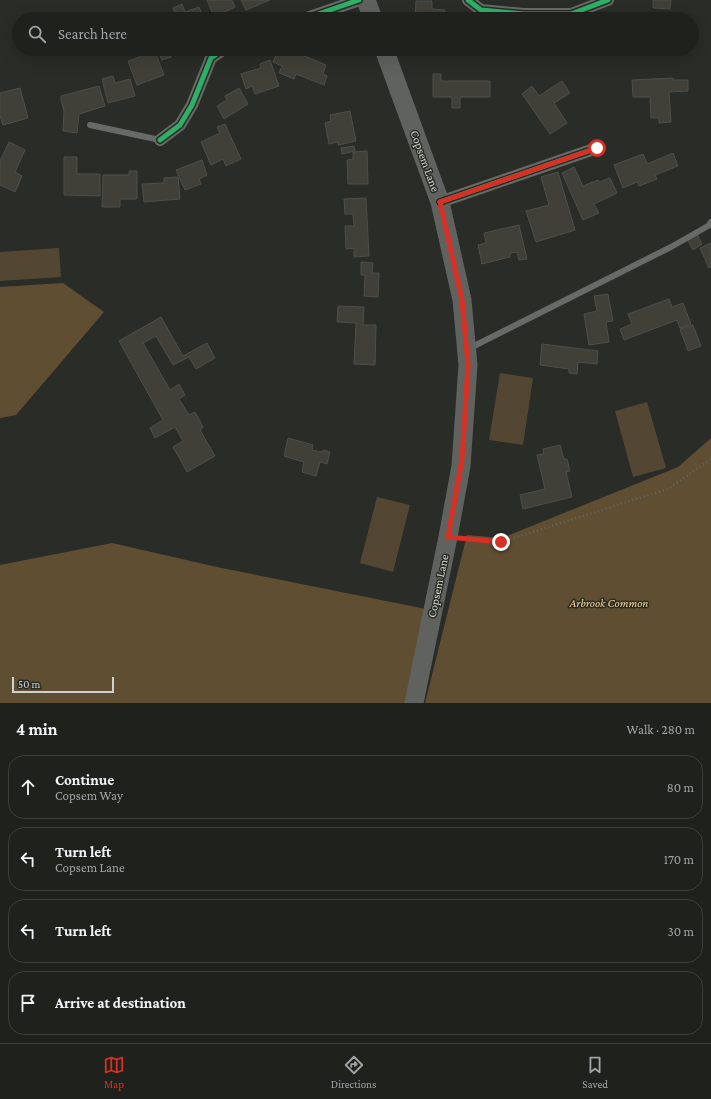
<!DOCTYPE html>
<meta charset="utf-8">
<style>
:root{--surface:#1f211d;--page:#2c2e2a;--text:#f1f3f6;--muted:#a1a3a4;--line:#3c3e3b;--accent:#d93025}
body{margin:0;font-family:"Crimson Pro",serif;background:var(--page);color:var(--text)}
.scale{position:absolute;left:12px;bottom:10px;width:102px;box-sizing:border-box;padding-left:4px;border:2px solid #cfd2cc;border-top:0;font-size:11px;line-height:14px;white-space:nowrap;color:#cfd2cc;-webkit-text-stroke:3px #282e25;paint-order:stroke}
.stop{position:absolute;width:12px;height:12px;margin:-9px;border:3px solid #d93025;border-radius:50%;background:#fff}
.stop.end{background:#d93025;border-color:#fff;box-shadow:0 1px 4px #0008}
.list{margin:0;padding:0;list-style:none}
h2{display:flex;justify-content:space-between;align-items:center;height:52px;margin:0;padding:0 16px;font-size:17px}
h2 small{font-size:13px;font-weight:400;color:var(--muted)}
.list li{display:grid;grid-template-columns:26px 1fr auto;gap:12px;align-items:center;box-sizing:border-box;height:64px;margin:0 8px 8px;padding:0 8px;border:1px solid var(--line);border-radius:16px}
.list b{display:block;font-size:15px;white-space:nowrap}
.list p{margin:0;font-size:13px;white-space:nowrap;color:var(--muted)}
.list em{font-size:13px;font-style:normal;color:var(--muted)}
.icon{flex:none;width:22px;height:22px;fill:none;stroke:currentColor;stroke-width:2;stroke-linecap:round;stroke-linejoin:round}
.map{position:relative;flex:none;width:711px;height:703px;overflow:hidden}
.search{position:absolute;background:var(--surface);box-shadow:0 4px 16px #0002;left:12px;right:12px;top:12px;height:44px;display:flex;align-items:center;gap:10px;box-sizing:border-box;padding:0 14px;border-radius:22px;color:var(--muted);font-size:15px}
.sheet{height:340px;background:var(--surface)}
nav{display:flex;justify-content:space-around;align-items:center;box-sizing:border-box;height:56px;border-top:1px solid var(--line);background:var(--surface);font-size:11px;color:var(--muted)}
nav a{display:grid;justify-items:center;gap:2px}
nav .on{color:var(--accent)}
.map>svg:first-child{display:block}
.green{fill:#534733}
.forest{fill:#5f4e32}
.building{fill:#404038;stroke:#4e4f4a}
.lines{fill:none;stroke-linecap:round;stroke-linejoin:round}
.path{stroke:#646663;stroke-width:2.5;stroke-dasharray:1 3;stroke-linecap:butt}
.service{stroke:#686a68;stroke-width:6}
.minor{stroke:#686a68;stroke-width:12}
.primary{stroke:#5f625e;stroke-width:19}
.cycleway-casing{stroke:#282e25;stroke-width:8}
.cycleway{stroke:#2db169;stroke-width:5}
.route{stroke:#d93025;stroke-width:5}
.labels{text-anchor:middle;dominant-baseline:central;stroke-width:3;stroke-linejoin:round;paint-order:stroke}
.street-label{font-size:12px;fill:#cfd2cc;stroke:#282e25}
.park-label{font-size:12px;font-style:italic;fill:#f6ce98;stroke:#282e25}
</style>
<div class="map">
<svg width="711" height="703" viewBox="0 0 711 703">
<rect width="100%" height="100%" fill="#292c27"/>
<!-- green -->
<path class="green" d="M59 248 61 277 0 281V252Z
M500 373 533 378 523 445 489 440Z
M647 402 666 468 633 477 615 411Z
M377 497 410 505 393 572 360 563Z"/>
<!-- forest -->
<path class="forest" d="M63 283 104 312 16 415 0 418V287Z
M711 438V703H425L467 535 502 538 678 467Z
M112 543 217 567 426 609 406 703H0V565Z"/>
<!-- building -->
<path class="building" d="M207 0H232L235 7 214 17Z
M241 0H270L246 10Z
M653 0H671L670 9 653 8Z
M416 1H432V9L445 10 444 18 415 19Z
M182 4 185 12 199 7 204 19H177L173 8Z
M168 12 171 19H149Z
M147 49H154L164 75 137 85 128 61 140 57 138 52Z
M162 49H168L171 57 162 60 158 51Z
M290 50 326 65 323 74 327 76 324 85 296 74 294 79 279 73 282 66 273 62 278 51 288 55Z
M270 60 279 86 255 94 252 86 246 89 241 74 261 68 260 64Z
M433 74H441V81H490V97H460V108H452V97H433Z
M113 76 115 83 130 79 135 96 108 103 102 79Z
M673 78V80H688V91L669 92 671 122 659 123V118H651L650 97H633L632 80Z
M562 81 570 93 554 103 567 123 550 134 522 94 532 86 539 96Z
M99 86 105 106 79 114 77 133 63 131 64 111 61 100V96Z
M20 88 28 118 3 125 0 116V93Z
M239 88 248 104 224 119 217 106 227 100 225 96Z
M350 111 356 141 338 145V142L329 144 325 123 331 121 330 115Z
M225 124 241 159 226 166 223 159 211 165 201 142 220 133 217 127Z
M9 142 25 150 15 172 22 176 15 192 0 185V161Z
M354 146 355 151 342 154 341 148Z
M367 151 368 184H348L347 160 353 159V152Z
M673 153 678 166 655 175 657 179 639 186 637 182 623 188 614 165 643 154 647 164Z
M64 157H77V174H100V196L64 195Z
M202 160 207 175 199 179 201 184 185 190 176 170Z
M574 167 583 186 598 180 599 182 610 178 617 193 594 204 599 213 583 220 562 173Z
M129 171H137V199H120V207H102L103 175H129Z
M558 172 575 230 536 242 526 211 549 205 541 177Z
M178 177 180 199 144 202 142 184 164 183V178Z
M366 198 369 256 354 257V248L346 249 345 226H354L353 214H345L344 199Z
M519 225 527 259 519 260 517 252 510 253V257L482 264 478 245 486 243 484 233Z
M697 234 702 244 693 250 687 239Z
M711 243V267L709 268 700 248Z
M361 262 373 263 372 273H379L378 297 364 296 365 275H361Z
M608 294 613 321 606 322 609 342 589 345 584 314 597 311 594 296Z
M669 299 672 307 683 303 691 324 680 328 677 320 624 340 620 329 632 324 628 314Z
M338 306 364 307 363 325H376L375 365 354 364 356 323 337 322Z
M161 317 183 356 207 343 215 358 196 369 189 357 173 365 156 336 143 343 170 390 179 384 185 395 179 399 189 415 195 412 203 427 200 430 215 456 187 472 173 447 183 441 175 427 155 438 150 428 163 420 119 341Z
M693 325 701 346 688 351 680 329Z
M542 344 598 351 597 364 578 362 577 374 569 373V369L540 365Z
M288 438 313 445 312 450 322 452 323 450 330 452 327 464 320 462 316 476 302 472 304 462 284 456Z
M560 445 564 459H567L570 471 566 472 572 497 523 509 520 495 545 489 537 455 544 454 543 449Z"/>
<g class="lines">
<!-- path -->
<path class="path" d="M463 538 501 542 668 489 711 459"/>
<!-- service -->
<path class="service" d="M90 125 160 140
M470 348 671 247 708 226 711 222"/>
<!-- minor -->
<path class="minor" d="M468 0 481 10 524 14H571L608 0
M304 19 359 0
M160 140 180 125 192 105 211 58 224 49
M440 202 597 148"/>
<!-- primary -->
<path class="primary" d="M366 0 373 19
M384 49 440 202 462 300 468 365 461 466 448 537 414 703"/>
<defs>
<path id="cycleway" d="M468 0 481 10 524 14H571L608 0
M304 19 359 0
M160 140 180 125 192 105 211 58 224 49
M440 202 597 148"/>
</defs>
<!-- cycleway casing -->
<use href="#cycleway" class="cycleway-casing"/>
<!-- cycleway -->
<use href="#cycleway" class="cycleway"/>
</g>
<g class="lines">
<!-- route -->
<path class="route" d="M501 542 448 537 462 459 468 365 462 300 440 202 597 148"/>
</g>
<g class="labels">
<!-- street labels -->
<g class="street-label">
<text transform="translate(425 161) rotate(70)">Copsem Lane</text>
<text transform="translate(438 586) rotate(-78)">Copsem Lane</text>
</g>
<!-- park labels -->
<g class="park-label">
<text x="609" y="603">Arbrook Common</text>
</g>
</g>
</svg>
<div class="scale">50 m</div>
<div class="stop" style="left:597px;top:148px"></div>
<div class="stop end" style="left:501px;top:542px"></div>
<div class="search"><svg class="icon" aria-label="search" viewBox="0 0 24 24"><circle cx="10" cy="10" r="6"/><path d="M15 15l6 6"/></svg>Search here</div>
</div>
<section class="sheet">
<h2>4 min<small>Walk · 280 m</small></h2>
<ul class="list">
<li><svg class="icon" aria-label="ahead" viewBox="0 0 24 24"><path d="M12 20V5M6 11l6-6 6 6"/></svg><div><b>Continue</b><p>Copsem Way</p></div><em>80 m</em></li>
<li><svg class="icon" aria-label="left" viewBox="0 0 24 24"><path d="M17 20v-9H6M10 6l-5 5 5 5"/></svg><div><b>Turn left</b><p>Copsem Lane</p></div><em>170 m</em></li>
<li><svg class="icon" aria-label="left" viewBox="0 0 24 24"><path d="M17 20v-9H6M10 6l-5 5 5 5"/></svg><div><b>Turn left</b></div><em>30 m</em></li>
<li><svg class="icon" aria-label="arrive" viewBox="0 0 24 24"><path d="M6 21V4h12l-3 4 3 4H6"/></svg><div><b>Arrive at destination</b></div></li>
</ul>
</section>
<nav>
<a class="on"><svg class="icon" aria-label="map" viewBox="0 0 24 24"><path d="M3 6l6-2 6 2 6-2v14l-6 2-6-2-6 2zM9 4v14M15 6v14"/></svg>Map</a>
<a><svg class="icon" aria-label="directions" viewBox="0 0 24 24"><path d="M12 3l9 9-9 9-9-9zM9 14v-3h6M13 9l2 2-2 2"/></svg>Directions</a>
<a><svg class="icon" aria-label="saved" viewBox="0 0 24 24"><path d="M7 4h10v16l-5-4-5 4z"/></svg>Saved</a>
</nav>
